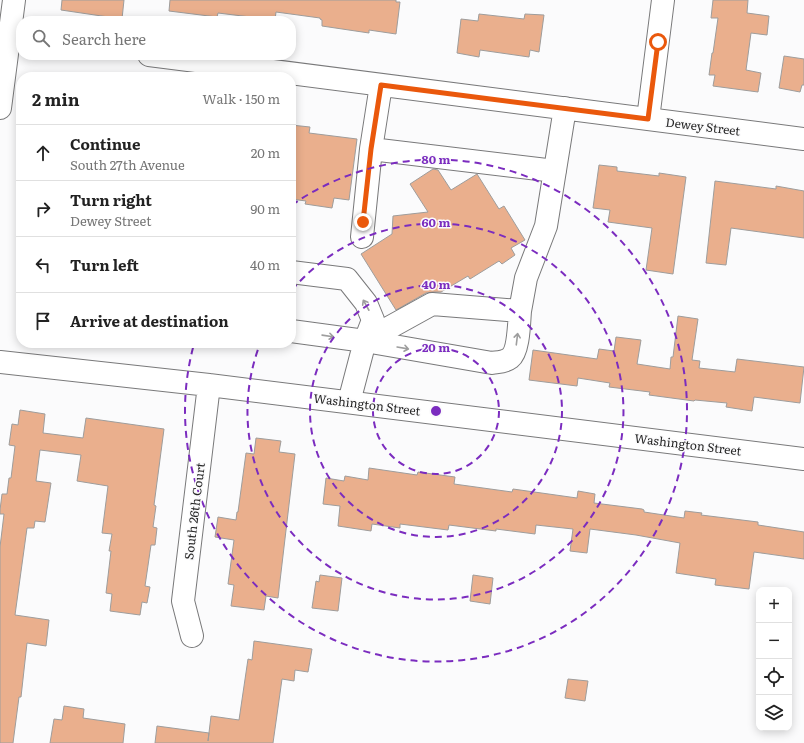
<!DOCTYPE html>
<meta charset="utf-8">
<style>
:root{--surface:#fff;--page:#f2f2f2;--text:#222;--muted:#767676;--line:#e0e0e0}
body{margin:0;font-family:Literata,serif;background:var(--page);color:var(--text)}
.controls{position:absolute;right:12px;bottom:12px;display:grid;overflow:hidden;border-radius:8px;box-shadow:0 2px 10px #0003}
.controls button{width:36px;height:36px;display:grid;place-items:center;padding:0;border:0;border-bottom:1px solid var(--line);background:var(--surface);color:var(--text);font:20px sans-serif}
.stop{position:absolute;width:12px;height:12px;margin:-9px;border:3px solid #ea580c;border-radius:50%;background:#fff}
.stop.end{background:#ea580c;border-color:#fff;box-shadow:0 1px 4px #0008}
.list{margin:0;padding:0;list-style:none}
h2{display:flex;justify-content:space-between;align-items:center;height:52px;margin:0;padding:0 16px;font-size:17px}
h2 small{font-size:13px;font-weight:400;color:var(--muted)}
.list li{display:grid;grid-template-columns:26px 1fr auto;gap:12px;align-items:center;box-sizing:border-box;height:56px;padding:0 16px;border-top:1px solid var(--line)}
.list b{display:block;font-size:15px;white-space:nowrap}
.list p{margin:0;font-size:13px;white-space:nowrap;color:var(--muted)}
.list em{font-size:13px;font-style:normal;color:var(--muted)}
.icon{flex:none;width:22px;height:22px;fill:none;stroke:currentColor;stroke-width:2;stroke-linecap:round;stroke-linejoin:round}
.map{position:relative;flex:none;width:804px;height:743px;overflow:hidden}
.search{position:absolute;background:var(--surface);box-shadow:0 2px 10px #0003;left:16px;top:16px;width:280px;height:44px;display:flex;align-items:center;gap:10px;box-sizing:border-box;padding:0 14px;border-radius:16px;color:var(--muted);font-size:15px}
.panel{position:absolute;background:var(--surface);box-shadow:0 2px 10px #0003;left:16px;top:72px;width:280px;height:276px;border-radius:16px}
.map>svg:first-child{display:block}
.building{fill:#eaaf8d;stroke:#9e9d9c}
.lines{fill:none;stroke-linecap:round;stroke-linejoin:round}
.minor-casing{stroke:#79797a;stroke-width:24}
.minor{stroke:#fff;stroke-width:22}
.oneway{stroke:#9e9e9e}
.route{stroke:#ea580c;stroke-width:5}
.ring{fill:none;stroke:#7b2cbf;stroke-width:2;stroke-dasharray:7 5}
.labels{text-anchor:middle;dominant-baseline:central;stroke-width:3;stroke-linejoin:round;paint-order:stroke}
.street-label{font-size:12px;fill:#282828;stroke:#fbfbfc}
.centre{fill:#7b2cbf;stroke:#fbfbfc;stroke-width:2}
.ring-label{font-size:12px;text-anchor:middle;font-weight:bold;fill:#7b2cbf;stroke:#fbfbfc;stroke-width:3;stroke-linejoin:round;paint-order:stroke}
</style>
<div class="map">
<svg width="804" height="743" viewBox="0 0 804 743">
<rect width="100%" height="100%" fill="#fbfbfc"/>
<!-- building -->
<path class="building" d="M62 0H124L122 19 61 10Z
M170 0H396V2H400L396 34 369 30V33L322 26V20L320 19V18L276 12 275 20 218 13 217 17 169 11Z
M713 0H748L747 13 769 16 767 35 751 33 746 70 761 73 758 92 713 86 715 75H709L712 53H713L718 18H711Z
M479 14 524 19 525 14 544 15 539 52 530 50 529 57 480 50 479 57 457 53 461 19 478 21Z
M784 56 804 59V85H802L800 92 779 88Z
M291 125 310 127 309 133 357 139 349 200 334 198 332 208 305 204 306 201 291 199Z
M599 165 617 167V171L659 176V173L686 177 673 274 646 270 652 228 608 222 610 210 593 208Z
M433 169 438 170 451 190 477 174 499 209 504 206 525 240 511 248 515 255 502 264 499 261 470 279 468 276 441 292H433L426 293 396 310 361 254 392 234 393 216 428 212 410 184Z
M715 181 776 189V186L804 191V238L731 228 726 265 706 263Z
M678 316 698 319 692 360 700 361 699 368 735 372 737 359 804 367 800 403 754 397 752 411 726 407 727 403 695 400 694 401 649 395 650 392 609 387 610 383 578 378 577 386 529 380 533 350 597 359 599 349 614 351 616 337 641 340 637 364 670 369 671 357H673Z
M20 410 45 414 43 433 83 438 86 418 164 429 154 505 156 506 153 527 157 528 155 545H151L145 586 150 587 147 603 142 602 140 615 110 611 112 594 106 593 111 551H109L112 534 102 533 108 486 77 481 81 455 40 450 36 481 51 483 45 522 35 521 34 528H27L15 615 49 620 46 646 27 643 21 697H19L13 743H0V547L4 514H0V510L2 494H7L9 478H11L15 446 9 445 12 424 18 425Z
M256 438 281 441 279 452 295 454 278 598 266 596 264 610 231 606 234 585 228 584 234 540 215 537 218 517 236 520 237 512H238L246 453 254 454Z
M369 468 417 475 418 472 455 477 454 484 512 492 513 489 577 498 578 491 595 494 594 503 642 509 644 510V512L684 518 685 511 702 513 701 515 758 522V525L804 532V559L754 552 749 589 715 585 716 579 676 573 680 543 636 535 590 529 587 553 570 551 573 529 536 525 535 534 496 529V531L449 525 448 530 400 524V528L372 524 371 531 338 526 340 506 323 504 326 478 344 481 345 476 368 480Z
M320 575 342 578 338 611 312 608 316 581 319 582Z
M473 575 493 578 490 604 470 601Z
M254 641 312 649 308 672 295 670 294 681 282 679 273 743H155L157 726 209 733 208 741 211 716 239 720 248 659 252 660Z
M568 679 588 681 585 701 565 698Z
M64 706 84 709 83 718 125 724 123 743H50L54 719 62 720Z"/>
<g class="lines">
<defs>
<path id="minor" d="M149 55 804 139
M0 108 14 0
M648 119 663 0
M371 149 381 85
M362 237 371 149 555 171
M291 272 347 279 366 303 373 320 365 341 349 402
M520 311 526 278 546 226 565 108
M291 331 365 341 492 363C498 362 505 362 510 358 519 351 519 322 520 311L432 304 365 341
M0 362 209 385 804 459
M192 636 183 601 209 385"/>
</defs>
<!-- minor casing -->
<use href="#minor" class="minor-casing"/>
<!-- minor -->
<use href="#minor" class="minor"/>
</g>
<!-- one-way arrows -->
<defs><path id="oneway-shaft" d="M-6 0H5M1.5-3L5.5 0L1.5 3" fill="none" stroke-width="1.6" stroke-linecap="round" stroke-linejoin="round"/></defs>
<g class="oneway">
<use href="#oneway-shaft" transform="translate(366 305) rotate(-119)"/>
<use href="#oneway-shaft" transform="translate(328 336) rotate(8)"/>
<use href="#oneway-shaft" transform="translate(517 339) rotate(-83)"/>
<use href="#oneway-shaft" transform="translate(403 348) rotate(10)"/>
</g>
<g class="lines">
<!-- route -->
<path class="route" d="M363 222 371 149 381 85 648 119 658 42"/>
</g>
<!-- distance rings -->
<g class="ring">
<circle cx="436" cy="411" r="63"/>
<circle cx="436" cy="411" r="126"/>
<path d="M292 290A188 188 0 1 1 260 344"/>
<path d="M292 205A251 251 0 1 1 194 344"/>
</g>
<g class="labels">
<!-- street labels -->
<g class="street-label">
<text transform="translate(703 126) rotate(7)">Dewey Street</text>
<text transform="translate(367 404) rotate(7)">Washington Street</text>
<text transform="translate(688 444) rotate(7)">Washington Street</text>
<text transform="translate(194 511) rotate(-83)">South 26th Court</text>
</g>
</g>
<circle cx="436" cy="411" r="6" class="centre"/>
<g class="ring-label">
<text x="436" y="164">80 m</text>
<text x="436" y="227">60 m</text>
<text x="436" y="289">40 m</text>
<text x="436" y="352">20 m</text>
</g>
</svg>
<div class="controls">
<button>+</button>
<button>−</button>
<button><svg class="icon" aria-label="locate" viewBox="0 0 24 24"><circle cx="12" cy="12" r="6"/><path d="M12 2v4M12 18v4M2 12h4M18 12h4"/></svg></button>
<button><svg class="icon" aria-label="layers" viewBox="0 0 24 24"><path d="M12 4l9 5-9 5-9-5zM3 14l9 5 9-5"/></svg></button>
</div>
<div class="stop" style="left:658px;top:42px"></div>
<div class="stop end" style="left:363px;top:222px"></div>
<div class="search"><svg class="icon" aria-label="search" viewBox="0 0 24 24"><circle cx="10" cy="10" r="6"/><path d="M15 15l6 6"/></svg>Search here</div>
<section class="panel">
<h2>2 min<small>Walk · 150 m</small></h2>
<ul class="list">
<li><svg class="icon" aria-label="ahead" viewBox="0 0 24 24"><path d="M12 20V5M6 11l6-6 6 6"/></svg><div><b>Continue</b><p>South 27th Avenue</p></div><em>20 m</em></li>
<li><svg class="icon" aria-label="right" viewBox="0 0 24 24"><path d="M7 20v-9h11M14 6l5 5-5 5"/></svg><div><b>Turn right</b><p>Dewey Street</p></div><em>90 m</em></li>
<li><svg class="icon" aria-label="left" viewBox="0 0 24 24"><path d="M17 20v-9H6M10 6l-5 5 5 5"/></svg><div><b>Turn left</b></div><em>40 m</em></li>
<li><svg class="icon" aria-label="arrive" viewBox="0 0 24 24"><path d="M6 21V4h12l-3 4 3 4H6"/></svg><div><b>Arrive at destination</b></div></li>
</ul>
</section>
</div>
